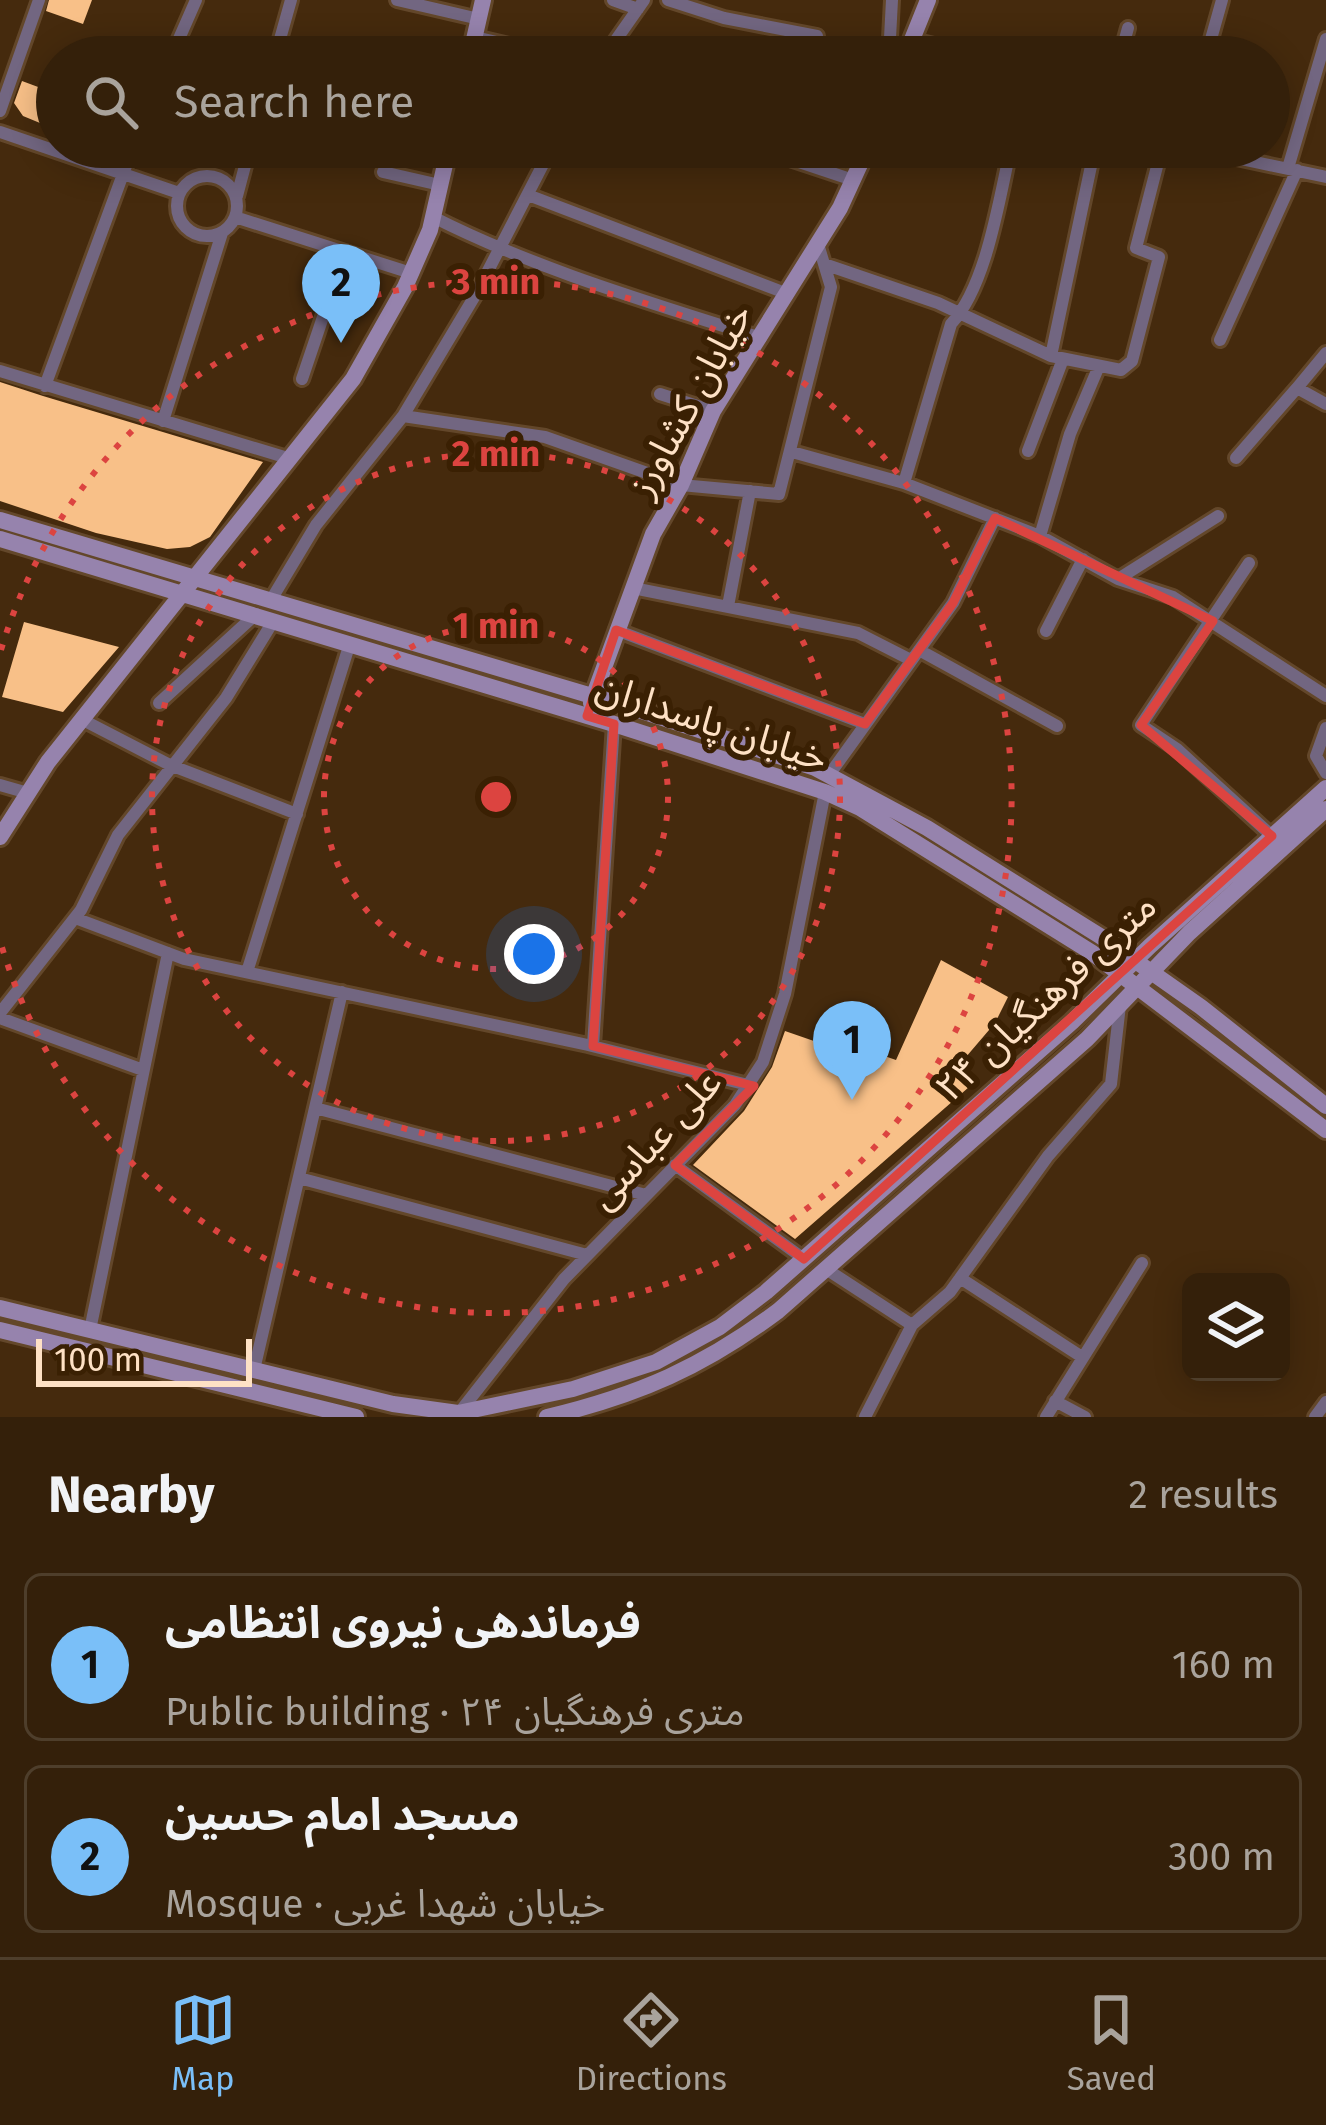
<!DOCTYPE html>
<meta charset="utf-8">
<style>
:root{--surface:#34200a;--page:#3f2d18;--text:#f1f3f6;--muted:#a9a39c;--line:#4e3e2b;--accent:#7abff8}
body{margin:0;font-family:"Fira Sans","Noto Sans Arabic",sans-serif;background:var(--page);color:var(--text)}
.controls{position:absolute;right:36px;bottom:36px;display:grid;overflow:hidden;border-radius:18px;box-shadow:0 6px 30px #0003}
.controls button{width:108px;height:108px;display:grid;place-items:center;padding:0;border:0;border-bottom:3px solid var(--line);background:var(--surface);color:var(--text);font:60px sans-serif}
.scale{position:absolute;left:36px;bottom:30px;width:216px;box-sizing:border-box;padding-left:12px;border:6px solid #fee1c5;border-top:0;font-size:33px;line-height:42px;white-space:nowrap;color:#fee1c5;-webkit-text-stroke:9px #3a2003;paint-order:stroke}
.you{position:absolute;left:534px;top:954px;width:42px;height:42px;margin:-30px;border:9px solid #fff;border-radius:50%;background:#1a73e8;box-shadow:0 0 0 18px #1a73e833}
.badge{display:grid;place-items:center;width:78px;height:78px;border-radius:50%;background:var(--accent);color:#111;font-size:39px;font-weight:700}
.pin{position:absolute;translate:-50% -99px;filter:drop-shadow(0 3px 6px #0008)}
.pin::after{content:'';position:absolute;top:63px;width:42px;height:36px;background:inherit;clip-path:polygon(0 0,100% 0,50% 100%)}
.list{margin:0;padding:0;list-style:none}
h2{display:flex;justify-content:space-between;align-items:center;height:156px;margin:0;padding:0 48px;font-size:51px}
h2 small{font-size:39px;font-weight:400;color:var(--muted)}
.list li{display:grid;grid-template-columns:78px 1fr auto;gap:36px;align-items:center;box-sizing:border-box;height:168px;margin:0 24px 24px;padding:0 24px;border:3px solid var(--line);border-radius:18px}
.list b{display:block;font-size:45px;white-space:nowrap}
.list p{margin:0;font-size:39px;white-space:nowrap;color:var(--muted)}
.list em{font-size:39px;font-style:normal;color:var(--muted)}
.icon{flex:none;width:66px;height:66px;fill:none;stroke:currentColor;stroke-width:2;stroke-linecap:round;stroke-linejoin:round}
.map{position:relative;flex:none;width:1326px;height:1417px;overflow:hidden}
.search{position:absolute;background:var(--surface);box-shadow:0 6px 30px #0003;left:36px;right:36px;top:36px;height:132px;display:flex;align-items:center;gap:30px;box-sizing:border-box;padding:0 42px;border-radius:66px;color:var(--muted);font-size:45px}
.sheet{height:540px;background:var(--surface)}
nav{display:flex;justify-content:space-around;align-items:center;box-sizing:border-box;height:168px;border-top:3px solid var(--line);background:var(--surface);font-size:33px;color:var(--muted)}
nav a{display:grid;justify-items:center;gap:6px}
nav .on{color:var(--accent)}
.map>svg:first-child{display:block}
.building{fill:#f8c088}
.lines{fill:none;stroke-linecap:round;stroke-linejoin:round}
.minor-casing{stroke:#63472a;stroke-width:18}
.secondary-casing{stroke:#63472a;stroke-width:22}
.minor{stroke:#726681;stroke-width:12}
.secondary{stroke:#9683ad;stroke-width:16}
.marked{fill:none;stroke:#dc4440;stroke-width:9;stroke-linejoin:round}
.ring{fill:none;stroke:#dc4440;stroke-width:6;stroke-dasharray:6 12}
.labels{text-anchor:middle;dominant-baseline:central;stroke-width:12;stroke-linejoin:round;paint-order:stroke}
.street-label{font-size:39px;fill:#fee1c5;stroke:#3a2003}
.centre{fill:#dc4440;stroke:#3a2003;stroke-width:6}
.ring-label{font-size:36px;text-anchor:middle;font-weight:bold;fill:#dc4440;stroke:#3a2003;stroke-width:12;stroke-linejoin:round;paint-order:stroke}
</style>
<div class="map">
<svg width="1326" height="1417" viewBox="0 0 1326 1417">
<rect width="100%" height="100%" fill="#452a0d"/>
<!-- building -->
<path class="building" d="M49 0H92L83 24 46 11Z
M22 81 57 94V130L23 116 14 103Z
M0 382 43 396 263 462 210 537 190 547 167 549 96 533 0 501Z
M24 622 119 647 63 712 2 697Z
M941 960 1008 997 995 1023 954 1071 969 1087 795 1239 693 1165 744 1111 772 1067 785 1031 863 1058 870 1051 896 1060Z"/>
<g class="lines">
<defs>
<path id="minor" d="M397 0 479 19
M613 0 638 9
M668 0 724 18 817 36
M475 37 539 52
M913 40 984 57
M615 42 651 57
M171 57 196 0
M275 57 291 0
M604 57 644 0
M889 57 892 0
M1120 57 1128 28
M1206 57 1222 0
M0 111 39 0
M0 132 179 193
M754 147 853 180
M1185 147 1326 177
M1288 168 1326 39
M383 172 440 185
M177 206a30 30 0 1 1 60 0a30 30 0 1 1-60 0Z
M528 195 788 294
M237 196 250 147
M235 217 411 273
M433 217C538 270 649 302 761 338
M824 264 938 303 1051 356 1121 370 1132 361 1159 257 1136 248 1162 147
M1220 340 1297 170
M1051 356 1095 147
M0 371 291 459
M302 379 345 252
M45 386 133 147
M1297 388 1326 353
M660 394 713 411
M403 416 545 437 681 485 779 494 831 287 818 244
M163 421 222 233
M1028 451 1063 359
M792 452 904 483 1040 536 1118 579 1173 597 1326 696
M1236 458 1297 388 1326 404
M904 483 951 324C987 285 999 199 1011 147
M1040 536 1070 434 1099 366
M1249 563 1141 725 1177 749 1272 836
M1118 579 1218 516
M633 588 858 633 911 660
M271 600 316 525 403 416 476 294 552 147
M728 606 750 491
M616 630 865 724
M1046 631 1083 559
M919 650 1057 726
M159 703 256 614
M81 719 170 765 297 814
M1326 728 1316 756 1326 773
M829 775 953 603 995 518
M0 785 28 793
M75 918 184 959 588 1045 748 1085
M247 972 350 643
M0 1013 81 910 118 835 226 698 274 620
M0 1018 143 1070
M593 1046 614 724
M315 1108 646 1195
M675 1165 804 1259
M299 1178 587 1255
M826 1269 912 1325
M960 1278 1082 1357
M90 1330 168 953
M254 1370 342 992
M1055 1401 1085 1417
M459 1413 564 1279 735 1105 763 1062 785 994 825 792
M865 1417 912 1325 950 1292 1048 1156 1111 1084 1120 1005
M1046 1417 1142 1263
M1315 1417 1326 1402"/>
<path id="secondary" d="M470 57 483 0
M905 57 928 0
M0 520 629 707 815 768 927 828 1100 936 1201 1007 1326 1106
M0 539 614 724 825 792 860 808 1091 952 1326 1130
M591 703 653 534 681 485 713 411 840 208 868 147
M0 837 48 762 353 379 405 287 430 230 449 147
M0 1308 393 1404 458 1413 573 1389 656 1362 720 1327 766 1292 1072 1022 1150 946 1326 788
M0 1330 356 1417
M547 1417C639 1395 703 1367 778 1311L1087 1039 1189 933 1326 809"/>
</defs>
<!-- minor casing -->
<use href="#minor" class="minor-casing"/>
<!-- secondary casing -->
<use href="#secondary" class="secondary-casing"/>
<!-- minor -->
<use href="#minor" class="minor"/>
<!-- secondary -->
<use href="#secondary" class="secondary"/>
</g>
<!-- marked area -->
<path class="marked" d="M995 518 1213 621 1141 725 1272 836 804 1259 675 1165 754 1086 593 1046 614 724 587 716 616 630 865 724 953 603Z"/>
<!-- distance rings -->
<g class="ring">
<circle cx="496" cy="797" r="172"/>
<circle cx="496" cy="797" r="344"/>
<path d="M1 650A516 516 0 1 1 1 944"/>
</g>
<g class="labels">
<!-- street labels -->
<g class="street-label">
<text transform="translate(690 400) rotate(-61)">خیابان کشاورز</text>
<text transform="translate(712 722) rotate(18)">خیابان پاسداران</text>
<text transform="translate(1046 997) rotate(-43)">۲۴ متری فرهنگیان</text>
<text transform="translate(655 1139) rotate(-47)">علی عباسی</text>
</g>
</g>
<circle cx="496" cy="797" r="18" class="centre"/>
<g class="ring-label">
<text x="496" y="294">3 min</text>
<text x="496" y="466">2 min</text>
<text x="496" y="638">1 min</text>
</g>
</svg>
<div class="controls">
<button><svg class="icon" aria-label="layers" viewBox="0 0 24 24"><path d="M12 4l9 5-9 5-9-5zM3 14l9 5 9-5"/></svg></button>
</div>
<div class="scale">100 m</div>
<div class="you"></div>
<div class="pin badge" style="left:852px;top:1100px">1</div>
<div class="pin badge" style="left:341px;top:343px">2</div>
<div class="search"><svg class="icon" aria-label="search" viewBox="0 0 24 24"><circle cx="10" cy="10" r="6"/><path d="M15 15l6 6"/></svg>Search here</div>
</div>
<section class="sheet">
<h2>Nearby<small>2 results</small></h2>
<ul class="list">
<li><span class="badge">1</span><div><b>فرماندهی نیروی انتظامی</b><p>Public building · ۲۴ متری فرهنگیان</p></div><em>160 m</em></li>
<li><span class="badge">2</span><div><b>مسجد امام حسین</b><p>Mosque · خیابان شهدا غربی</p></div><em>300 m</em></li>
</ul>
</section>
<nav>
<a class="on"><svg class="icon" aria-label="map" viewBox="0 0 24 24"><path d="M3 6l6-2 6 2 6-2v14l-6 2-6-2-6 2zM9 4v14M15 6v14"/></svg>Map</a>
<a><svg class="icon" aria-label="directions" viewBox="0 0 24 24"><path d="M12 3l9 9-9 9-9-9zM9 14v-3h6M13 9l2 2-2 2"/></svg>Directions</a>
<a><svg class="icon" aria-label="saved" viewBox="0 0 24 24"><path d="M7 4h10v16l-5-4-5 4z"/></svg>Saved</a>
</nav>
